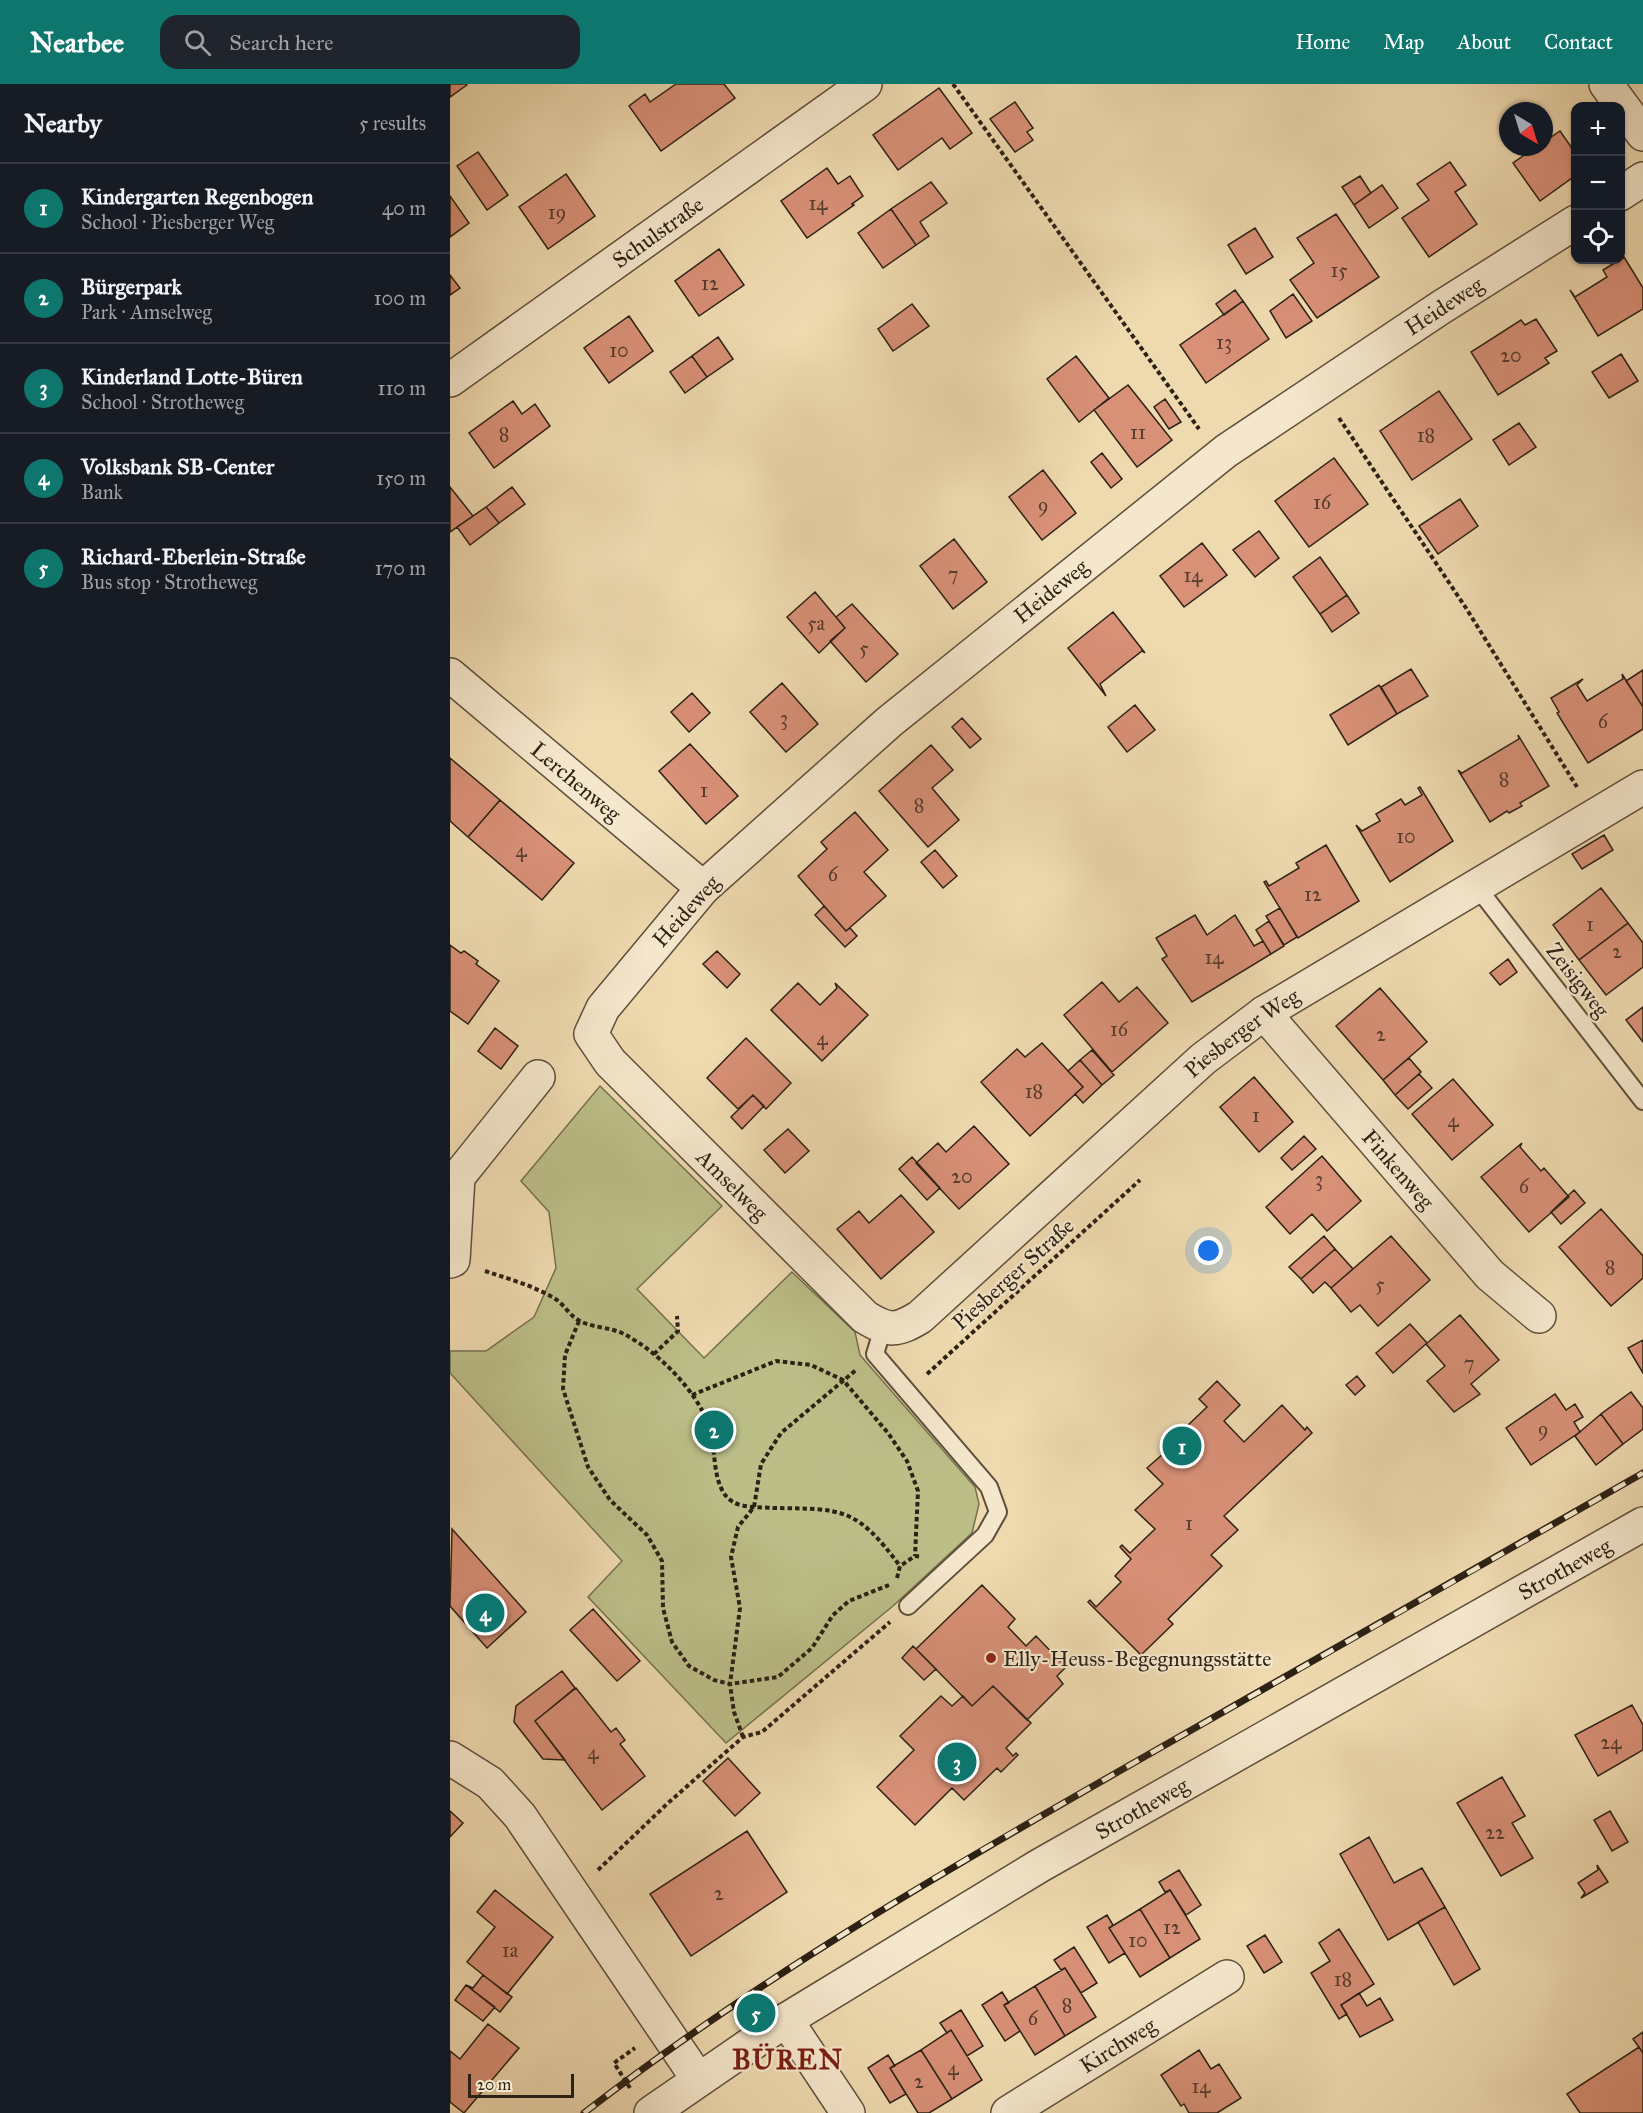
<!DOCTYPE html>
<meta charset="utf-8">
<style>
:root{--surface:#171b24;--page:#20242c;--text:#f1f3f6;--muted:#9ea1a6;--line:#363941;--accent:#0f766e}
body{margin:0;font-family:"IM FELL Great Primer",serif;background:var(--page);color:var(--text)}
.controls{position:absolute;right:18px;top:18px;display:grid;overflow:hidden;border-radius:12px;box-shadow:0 2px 4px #0004}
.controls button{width:54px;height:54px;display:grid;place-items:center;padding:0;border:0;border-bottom:2px solid var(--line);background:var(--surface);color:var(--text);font:30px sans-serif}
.compass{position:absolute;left:1049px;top:18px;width:54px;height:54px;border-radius:50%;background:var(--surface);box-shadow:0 2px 4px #0004;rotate:142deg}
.scale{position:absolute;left:18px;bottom:15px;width:106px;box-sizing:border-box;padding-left:6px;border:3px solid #2c2114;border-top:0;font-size:16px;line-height:21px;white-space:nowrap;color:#2c2114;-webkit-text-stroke:4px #f5e7cc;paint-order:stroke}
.you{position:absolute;left:759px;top:1167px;width:21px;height:21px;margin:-15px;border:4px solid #fff;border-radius:50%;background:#1a73e8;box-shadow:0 0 0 9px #1a73e833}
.badge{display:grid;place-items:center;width:39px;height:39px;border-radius:50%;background:var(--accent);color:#fff;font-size:20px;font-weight:700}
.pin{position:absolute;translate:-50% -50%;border:3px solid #fff;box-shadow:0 2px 6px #0006}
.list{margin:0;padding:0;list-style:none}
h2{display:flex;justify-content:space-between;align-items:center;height:78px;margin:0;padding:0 24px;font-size:26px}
h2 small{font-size:20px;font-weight:400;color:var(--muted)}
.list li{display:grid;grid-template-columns:39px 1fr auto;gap:18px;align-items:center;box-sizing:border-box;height:90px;padding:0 24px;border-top:2px solid var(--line)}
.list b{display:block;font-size:22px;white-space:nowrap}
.list p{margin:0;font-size:20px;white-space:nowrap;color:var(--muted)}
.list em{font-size:20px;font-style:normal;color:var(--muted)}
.icon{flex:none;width:33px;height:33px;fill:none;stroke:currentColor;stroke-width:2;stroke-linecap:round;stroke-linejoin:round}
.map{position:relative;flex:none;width:1193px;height:2029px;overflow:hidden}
header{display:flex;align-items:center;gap:36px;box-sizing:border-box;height:84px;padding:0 30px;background:var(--accent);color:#fff}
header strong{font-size:28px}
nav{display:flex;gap:33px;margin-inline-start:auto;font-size:21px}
.search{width:420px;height:54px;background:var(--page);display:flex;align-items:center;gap:15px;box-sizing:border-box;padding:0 21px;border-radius:18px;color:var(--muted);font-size:22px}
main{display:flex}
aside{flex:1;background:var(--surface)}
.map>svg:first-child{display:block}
.green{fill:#bcbe88;stroke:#74704e;stroke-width:1.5}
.building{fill:#d89077;stroke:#2c2114;stroke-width:1.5}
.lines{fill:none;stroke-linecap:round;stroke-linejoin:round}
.lane-casing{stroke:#5d4f3b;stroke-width:20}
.street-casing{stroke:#5d4f3b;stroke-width:36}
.path{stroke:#2c2114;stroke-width:4;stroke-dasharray:4.5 3;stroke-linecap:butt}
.lane{stroke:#f5e7cc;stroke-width:16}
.street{stroke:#f5e7cc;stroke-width:33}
.rail-casing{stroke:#2c2114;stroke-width:7}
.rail{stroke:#f5e7cc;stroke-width:4.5;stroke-dasharray:14;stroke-linecap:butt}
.poi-dot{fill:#8f2418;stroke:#f5e7cc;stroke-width:2}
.labels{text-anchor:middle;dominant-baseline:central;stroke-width:4.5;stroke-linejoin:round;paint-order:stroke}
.number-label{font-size:20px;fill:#573d2d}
.street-label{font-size:22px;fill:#2c2114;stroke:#f5e7cc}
.poi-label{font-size:22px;fill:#2c2114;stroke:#f5e7cc;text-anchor:start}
.district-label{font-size:28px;font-weight:bold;letter-spacing:1.5px;fill:#7a1f14;stroke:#f5e7cc}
</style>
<header>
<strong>Nearbee</strong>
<div class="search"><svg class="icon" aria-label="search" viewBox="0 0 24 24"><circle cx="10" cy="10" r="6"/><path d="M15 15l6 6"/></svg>Search here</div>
<nav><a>Home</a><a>Map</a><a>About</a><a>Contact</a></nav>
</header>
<main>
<aside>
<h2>Nearby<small>5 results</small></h2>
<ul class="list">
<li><span class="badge">1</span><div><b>Kindergarten Regenbogen</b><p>School · Piesberger Weg</p></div><em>40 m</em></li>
<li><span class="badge">2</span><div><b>Bürgerpark</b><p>Park · Amselweg</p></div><em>100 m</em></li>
<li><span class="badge">3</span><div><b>Kinderland Lotte-Büren</b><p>School · Strotheweg</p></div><em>110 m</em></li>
<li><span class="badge">4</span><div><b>Volksbank SB-Center</b><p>Bank</p></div><em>150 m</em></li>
<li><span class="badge">5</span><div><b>Richard-Eberlein-Straße</b><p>Bus stop · Strotheweg</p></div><em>170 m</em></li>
</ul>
</aside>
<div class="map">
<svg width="1193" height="2029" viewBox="0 0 1193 2029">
<rect width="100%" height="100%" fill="#efdab0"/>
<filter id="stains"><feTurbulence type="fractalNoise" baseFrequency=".00333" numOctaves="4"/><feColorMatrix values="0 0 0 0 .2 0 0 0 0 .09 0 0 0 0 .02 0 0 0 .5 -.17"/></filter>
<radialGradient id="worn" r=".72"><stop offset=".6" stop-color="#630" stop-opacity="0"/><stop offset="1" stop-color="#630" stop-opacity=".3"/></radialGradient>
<!-- green -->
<path class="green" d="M150 1002 272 1122 187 1205 254 1274 342 1188 405 1248 410 1271 525 1403 529 1420 522 1449 443 1522 276 1659 138 1513 172 1477 0 1289V1267H36L84 1233 106 1184 99 1128 71 1097Z"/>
<!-- building -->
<path class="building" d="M0 0H16L17 1 0 13Z
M226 0H274L285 14 211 67 179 22 195 10 200 18Z
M489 4 522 49 500 65 492 54 448 86 423 51Z
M565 18 583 44 577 48 583 56 565 68 540 35Z
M1110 47 1126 70V91L1090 117 1063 79 1086 63H1094V58Z
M28 68 58 111 37 126 7 82Z
M1000 78 1016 101 1005 108 1027 140 979 173 952 134 979 116 967 100Z
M377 84 388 100 400 92 413 112 402 120 404 121 357 154 331 117Z
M116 90 145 132 98 165 69 123Z
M910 92 921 109 904 121 892 103Z
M481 98 497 119 470 138 479 152 466 161 441 125Z
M932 101 948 124 919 144 904 121Z
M0 112 19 139 0 153Z
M441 125 466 161 433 184 408 149Z
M886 130 929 193 867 234 840 196 864 179 847 154Z
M805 144 823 173 796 190 778 161Z
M269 165 294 201 249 232 225 197Z
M1174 173 1193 204V225L1148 252 1120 206 1125 213 1157 193 1153 186Z
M0 191 10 204 0 211Z
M785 206 793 217 774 231 766 220Z
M843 210 862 237 836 254 820 227Z
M793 217 819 255 756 299 730 261Z
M462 220 479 242 443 267 428 245Z
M179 232 203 267 159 299 134 264Z
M1086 235 1107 267 1095 274 1099 279 1048 311 1021 268 1071 236 1075 241Z
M268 253 283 275 257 293 242 272Z
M1171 270 1188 297 1159 314 1142 288Z
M242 272 257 293 235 309 220 288Z
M626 272 659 314 629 338 597 295Z
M678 301 722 356 687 383 644 326Z
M989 307 1022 355 962 396 930 347Z
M715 315 731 338 719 345 704 323Z
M63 317 72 330 85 320 100 342 44 384 19 349Z
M1069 339 1086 363 1059 381 1043 356Z
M652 369 672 395 661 404 641 378Z
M884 374 918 420 859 463 825 417Z
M593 386 626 429 592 456 559 413Z
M0 403 23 432 0 448Z
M62 403 75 420 49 439 36 423Z
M1010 415 1028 442 988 470 969 442Z
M36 423 49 439 20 461 7 443Z
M809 447 829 474 805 493 783 466Z
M504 455 537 498 503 525 470 482Z
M752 459 777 491 734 523 710 492Z
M870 473 897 511 870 530 843 493Z
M365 508 395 544 369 569 337 533Z
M897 511 909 529 882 548 870 530Z
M402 520 448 570 416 598 380 557 395 544 386 533Z
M663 528 695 569 692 567 650 600 656 612 618 564Z
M961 585 978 612 947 630 931 603Z
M1193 586V623L1176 597Z
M1172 590 1193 623V645L1138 679 1107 629 1109 628 1101 614 1133 595 1127 601 1137 617 1173 595Z
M332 599 368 640 336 668 300 628Z
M929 601 947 630 898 661 880 631Z
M242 609 260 629 239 648 221 628Z
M685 621 705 646 677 668 658 643Z
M512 634 531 655 520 664 502 643Z
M1068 651 1099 702 1070 719 1072 722 1059 729 1057 727 1040 738 1008 686 1012 689 1069 655Z
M240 660 288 712 256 740 209 687Z
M481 661 503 686 482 704 509 736 478 763 429 707Z
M0 674 50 716 18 753 0 737Z
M970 703 1003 757 940 798 906 741 912 747 930 737 926 730 951 715 955 721 972 711 968 704Z
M50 716 124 779 92 816 18 753Z
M405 728 438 766 414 788 436 812 396 847 348 792 377 765 371 758Z
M1154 751 1163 766 1132 785 1122 770Z
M876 761 909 817 848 854 814 798 816 797 819 802 849 784 846 779Z
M485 766 507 792 493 804 471 778Z
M1151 804 1178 839 1129 876 1103 841Z
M374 822 396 847 400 844 407 852 395 863 365 831Z
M830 824 847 853 834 861 816 832Z
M745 831 757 851 785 831 804 862 813 857 821 870 742 918 712 875 717 872 706 854Z
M819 837 834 862 821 870 806 846Z
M1178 839 1193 859V883L1156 911 1129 876Z
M0 861 11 869 14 867 28 877 26 880 49 897 18 940 0 927Z
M267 867 290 890 277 904 253 880Z
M1058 875 1067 888 1050 901 1040 889Z
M652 898 669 918 687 903 718 939 662 988 614 931Z
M348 899 370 921 387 904 385 899 418 931 372 977 321 926Z
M930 904 977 958 933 996 886 942Z
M1193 923V958L1176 936Z
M45 944 68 962 51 985 28 967Z
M296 954 341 999 316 1025 303 1011 288 1025 257 994Z
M592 959 633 1003 580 1052 531 998 567 965 575 973Z
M642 966 664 991 652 1001 630 976Z
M959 974 971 988 945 1011 933 996Z
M630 976 652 1001 633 1019 625 1010 633 1003 618 987Z
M969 990 982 1004 958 1025 945 1011Z
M804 993 843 1038 809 1068 770 1023Z
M1003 995 1043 1041 1002 1076 962 1030Z
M303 1011 314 1022 292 1045 281 1033Z
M524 1042 559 1080 509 1125 466 1079 488 1059 496 1068Z
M338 1045 359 1067 335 1089 314 1066Z
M854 1052 866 1065 842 1086 831 1074Z
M1072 1059 1070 1063 1091 1087 1094 1084 1119 1113 1079 1148 1031 1093Z
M872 1072 911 1117 877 1147 862 1130 840 1150 816 1123Z
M462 1073 490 1104 477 1116 449 1085Z
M1124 1106 1135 1119 1111 1140 1101 1128Z
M451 1111 484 1148 431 1195 387 1145 409 1127 419 1139Z
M1151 1125 1193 1172V1194L1161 1222 1109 1163Z
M874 1152 885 1165 851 1195 839 1183Z
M941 1152 980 1196 928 1242 910 1221 901 1228 881 1204Z
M885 1165 903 1185 881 1204 875 1198 863 1209 851 1195Z
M1010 1231 1049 1276 1021 1300 1030 1310 1004 1328 977 1297 995 1282 976 1260Z
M960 1240 977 1259 943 1289 926 1269Z
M1193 1256V1289L1178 1264Z
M907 1292 915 1302 905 1311 896 1301Z
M767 1297 790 1321 774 1337 794 1358 832 1321 855 1346 857 1343 862 1349 774 1432 788 1446 761 1471 772 1482 718 1535 723 1540 691 1571 638 1518 640 1516 646 1523 671 1498 665 1492 681 1475 670 1463 672 1461 680 1469 705 1445 685 1426 713 1400 697 1384 713 1370 721 1377 746 1353 736 1343 757 1323 749 1315Z
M1181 1308 1193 1324V1345L1173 1360 1151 1330Z
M1105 1310 1116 1326 1125 1320 1133 1333 1124 1338 1130 1348 1081 1381 1056 1344Z
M1151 1330 1173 1360 1146 1381 1125 1352Z
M2 1445 76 1528 37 1564 0 1522Z
M532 1501 565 1535 558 1543 576 1562 586 1552 616 1583 607 1592 613 1600 577 1636 543 1602 522 1622 466 1565Z
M143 1525 190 1577 167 1597 120 1546Z
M463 1562 486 1585 474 1596 452 1574Z
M112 1587 125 1604 85 1637 115 1676 93 1675 64 1638 66 1622Z
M543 1602 581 1639 556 1664 563 1672 566 1669 568 1671 551 1688 547 1684 514 1716 502 1704 465 1741 427 1703 464 1666 450 1652 491 1612 502 1622 513 1612 522 1622Z
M126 1604 161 1648 166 1644 175 1656 170 1660 195 1692 152 1726 85 1637Z
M1182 1621 1193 1641V1666L1148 1692 1125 1651Z
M278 1674 310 1709 285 1732 253 1697Z
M1052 1693 1075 1732 1062 1739 1083 1774 1051 1792 1007 1719Z
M0 1727 13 1739 0 1753Z
M1160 1727 1178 1758 1162 1767 1144 1736Z
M297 1747 337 1808 241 1872 200 1810Z
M919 1753 944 1799 972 1784 995 1823 938 1856 890 1770Z
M1147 1781 1158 1798 1131 1814 1135 1809 1128 1799 1148 1786Z
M729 1786 751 1821 736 1831 720 1806 715 1808 709 1798Z
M45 1806 103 1853 57 1910 17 1878 45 1843 27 1828Z
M720 1806 750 1855 720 1874 690 1825Z
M995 1823 1030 1885 1004 1901 968 1838Z
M690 1825 720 1874 690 1893 659 1844Z
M657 1831 663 1841 659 1844 675 1869 659 1879 637 1843Z
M889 1845 924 1900 891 1921 897 1930 889 1935 861 1889 880 1877 869 1859Z
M815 1851 832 1878 814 1889 797 1862Z
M624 1863 647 1899 631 1909 615 1884 611 1886 604 1876Z
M615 1884 646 1933 615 1952 585 1902Z
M33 1891 62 1913 50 1928 16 1901 23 1904Z
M16 1901 45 1923 33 1937 5 1916Z
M585 1902 615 1952 585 1971 554 1921Z
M552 1908 559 1919 554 1921 570 1947 555 1957 532 1921Z
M909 1909 917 1922 930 1914 943 1936 910 1953 891 1921Z
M511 1926 533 1962 517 1972 501 1946 497 1949 490 1939Z
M38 1940 69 1964 14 2029 0 2018V1967L10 1975Z
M501 1946 532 1996 502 2015 471 1966Z
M1193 1948V1969L1183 1955Z
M1189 1963 1193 1969V2029H1130L1117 2010Z
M471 1966 502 2015 479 2029H468L440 1984Z
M749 1966 761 1985 769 1980 791 2014 767 2029H739L734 2020 731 2022 711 1991Z
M438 1971 445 1982 440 1984 456 2010 440 2019 418 1984Z"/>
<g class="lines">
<defs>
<path id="lane" d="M1027 803 1193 1017
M433 1244 425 1270 539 1403 548 1428 535 1451 458 1522"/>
<g id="street">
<path d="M1156 0 1193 50"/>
<path d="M1170 110 1193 95"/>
<path id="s1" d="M1126 138 990 224 776 367 439 638 253 804 153 924 141 950 160 978 415 1233C439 1248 447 1247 470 1233L753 975 814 929 1193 703"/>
<path id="s2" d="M0 296 415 0"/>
<path id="s3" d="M0 591 253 804"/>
<path id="s4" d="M814 929 1040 1191 1089 1232"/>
<path d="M0 1177 3 1176 8 1093 88 993"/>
<path d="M0 1674 40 1699 70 1732 248 1995"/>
<path d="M336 1936 398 2029"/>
<path id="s5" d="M201 2029 336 1936 589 1782 1193 1440"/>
<path id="s6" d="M558 2029 777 1893"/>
</g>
</defs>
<!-- lane casing -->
<use href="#lane" class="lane-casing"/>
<!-- street casing -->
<use href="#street" class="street-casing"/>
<!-- path -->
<path class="path" d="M503 0 749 345
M889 334 1016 524 1127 703
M35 1187C59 1195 85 1202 107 1216 115 1222 121 1233 130 1237 143 1244 160 1243 174 1250 208 1268 245 1305 259 1341 267 1363 260 1404 283 1418 293 1424 311 1423 323 1424 393 1425 406 1423 450 1482
M129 1237 115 1271 113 1305 138 1383 160 1416 197 1451 212 1477 213 1524 222 1558 239 1582 264 1596 280 1600 328 1593 362 1564 383 1531 399 1517 439 1501
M204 1270 228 1247 227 1232
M477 1290 690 1096
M242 1311 326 1277 361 1281 393 1296 438 1349 457 1377 468 1407 465 1472
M447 1494 450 1482 465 1472 472 1473
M293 1653 284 1628 280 1600 290 1524 281 1473 288 1443 304 1423 311 1380 331 1349 406 1286
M148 1786 218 1719 293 1653 312 1648 440 1538
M180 2004 164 1979 185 1964"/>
<!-- lane -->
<use href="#lane" class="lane"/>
<!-- street -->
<use href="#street" class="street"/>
<defs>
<path id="rail" d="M134 2029C311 1892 506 1780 701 1669 865 1576 1029 1483 1193 1389"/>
</defs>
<!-- rail casing -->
<use href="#rail" class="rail-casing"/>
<!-- rail -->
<use href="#rail" class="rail"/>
</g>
<!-- markers -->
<circle class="poi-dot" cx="541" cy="1574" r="6"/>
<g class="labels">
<!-- number labels -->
<g class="number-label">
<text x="368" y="119">14</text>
<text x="107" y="128">19</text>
<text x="889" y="186">15</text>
<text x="260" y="199">12</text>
<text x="774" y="258">13</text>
<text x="169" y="266">10</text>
<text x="1061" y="271">20</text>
<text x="688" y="348">11</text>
<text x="54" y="350">8</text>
<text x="976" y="351">18</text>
<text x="872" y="418">16</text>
<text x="593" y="421">9</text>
<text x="503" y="490">7</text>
<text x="743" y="491">14</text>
<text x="366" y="539">5a</text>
<text x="414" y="564">5</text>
<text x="334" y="634">3</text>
<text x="1153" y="637">6</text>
<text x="1054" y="695">8</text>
<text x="254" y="706">1</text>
<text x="469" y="721">8</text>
<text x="956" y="752">10</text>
<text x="71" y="766">4</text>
<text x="383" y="790">6</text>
<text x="863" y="810">12</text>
<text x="1140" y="840">1</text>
<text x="1167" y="867">2</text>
<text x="764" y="873">14</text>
<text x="669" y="945">16</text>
<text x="931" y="950">2</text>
<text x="372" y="954">4</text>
<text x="584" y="1007">18</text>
<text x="806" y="1031">1</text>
<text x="1003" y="1036">4</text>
<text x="512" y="1092">20</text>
<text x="869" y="1095">3</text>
<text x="1074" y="1102">6</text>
<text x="1160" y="1183">8</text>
<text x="930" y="1200">5</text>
<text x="1019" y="1279">7</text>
<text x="1093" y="1345">9</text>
<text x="739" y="1439">1</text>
<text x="1161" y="1658">24</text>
<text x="143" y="1668">4</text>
<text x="1045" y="1748">22</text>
<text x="269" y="1809">2</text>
<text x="722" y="1843">12</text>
<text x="688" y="1856">10</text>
<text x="60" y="1866">1a</text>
<text x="893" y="1895">18</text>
<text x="617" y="1921">8</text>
<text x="583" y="1934">6</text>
<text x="503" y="1984">4</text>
<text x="469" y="1997">2</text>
<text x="751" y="2002">14</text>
</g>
<!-- street labels -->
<g class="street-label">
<text stroke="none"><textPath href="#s2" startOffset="255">Schulstraße</textPath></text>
<text transform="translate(994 222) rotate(-33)">Heideweg</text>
<text transform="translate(601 507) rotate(-39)">Heideweg</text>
<text stroke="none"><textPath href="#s3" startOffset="165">Lerchenweg</textPath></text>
<text transform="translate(236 827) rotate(-48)">Heideweg</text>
<text transform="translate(1128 896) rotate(52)">Zeisigweg</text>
<text stroke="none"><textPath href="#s1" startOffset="2169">Piesberger Weg</textPath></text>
<text stroke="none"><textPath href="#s4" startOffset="206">Finkenweg</textPath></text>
<text stroke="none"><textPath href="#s1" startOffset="1492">Amselweg</textPath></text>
<text transform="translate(563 1190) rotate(-42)">Piesberger Straße</text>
<text stroke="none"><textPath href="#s5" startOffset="1064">Strotheweg</textPath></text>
<text stroke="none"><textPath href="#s5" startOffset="578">Strotheweg</textPath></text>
<text stroke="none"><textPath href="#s6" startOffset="129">Kirchweg</textPath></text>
</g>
<!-- poi labels -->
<g class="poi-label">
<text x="553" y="1574">Elly-Heuss-Begegnungsstätte</text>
</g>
<!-- district labels -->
<g class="district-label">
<text x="338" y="1975">BÜREN</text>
</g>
</g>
<rect width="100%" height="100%" filter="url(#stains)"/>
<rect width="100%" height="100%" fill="url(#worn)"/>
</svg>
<div class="controls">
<button>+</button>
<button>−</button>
<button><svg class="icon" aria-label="locate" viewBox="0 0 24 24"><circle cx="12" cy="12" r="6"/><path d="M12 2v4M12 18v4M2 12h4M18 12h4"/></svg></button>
</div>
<svg class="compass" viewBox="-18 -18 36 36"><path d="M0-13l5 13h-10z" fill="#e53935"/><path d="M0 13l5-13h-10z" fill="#9ea1a6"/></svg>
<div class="scale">20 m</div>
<div class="you"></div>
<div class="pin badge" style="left:732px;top:1362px">1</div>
<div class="pin badge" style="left:264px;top:1346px">2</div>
<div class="pin badge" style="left:507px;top:1678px">3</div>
<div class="pin badge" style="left:35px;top:1529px">4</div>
<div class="pin badge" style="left:306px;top:1929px">5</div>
</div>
</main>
